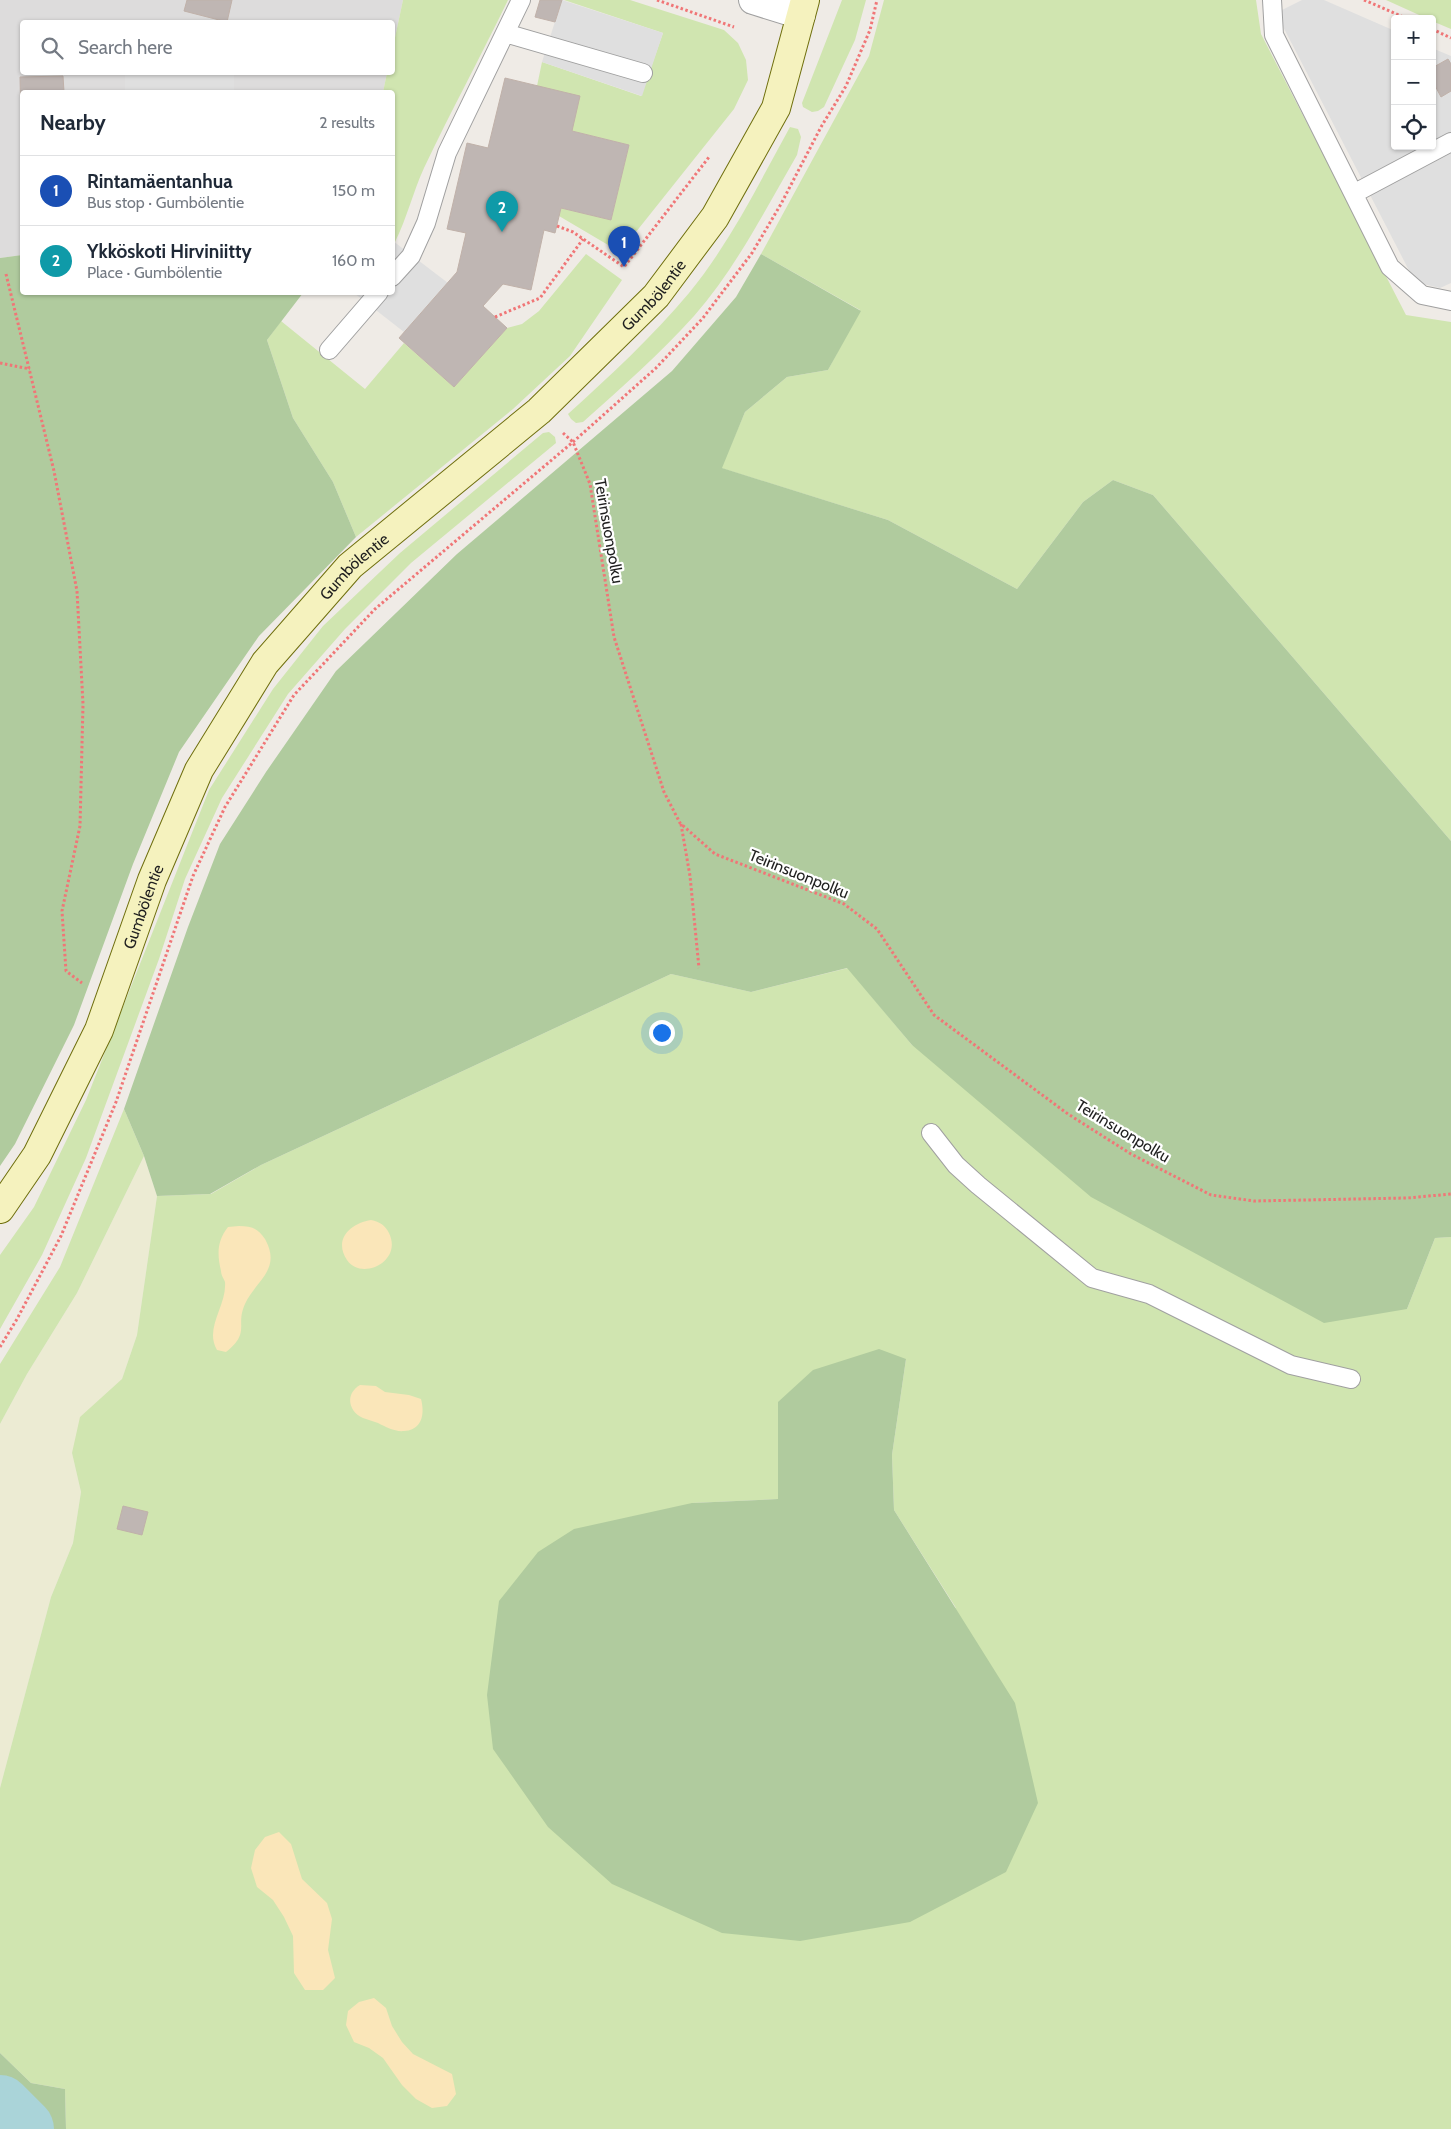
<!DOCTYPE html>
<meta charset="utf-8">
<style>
:root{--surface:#fff;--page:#f2f2f3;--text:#1f2937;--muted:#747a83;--line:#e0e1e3;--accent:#bf0e22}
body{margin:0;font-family:Cabin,sans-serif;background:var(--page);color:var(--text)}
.controls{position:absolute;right:15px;top:15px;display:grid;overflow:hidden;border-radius:5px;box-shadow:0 1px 4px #0004}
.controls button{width:45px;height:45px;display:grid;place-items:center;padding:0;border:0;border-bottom:1px solid var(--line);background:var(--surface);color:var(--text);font:25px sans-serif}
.you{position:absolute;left:661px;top:1032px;width:18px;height:18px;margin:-12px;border:4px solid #fff;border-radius:50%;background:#1a73e8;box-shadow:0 0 0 8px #1a73e833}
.badge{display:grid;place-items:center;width:32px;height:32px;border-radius:50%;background:var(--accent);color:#fff;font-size:16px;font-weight:700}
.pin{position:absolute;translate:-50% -41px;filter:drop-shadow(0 1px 2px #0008)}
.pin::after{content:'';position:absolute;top:26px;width:18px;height:15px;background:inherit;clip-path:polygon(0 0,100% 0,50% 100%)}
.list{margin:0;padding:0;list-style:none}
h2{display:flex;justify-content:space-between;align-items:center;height:65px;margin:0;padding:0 20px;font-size:21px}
h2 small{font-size:16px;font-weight:400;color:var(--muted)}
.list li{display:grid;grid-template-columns:32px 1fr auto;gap:15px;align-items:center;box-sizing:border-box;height:70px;padding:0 20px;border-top:1px solid var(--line)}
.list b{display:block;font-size:19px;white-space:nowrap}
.list p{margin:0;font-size:16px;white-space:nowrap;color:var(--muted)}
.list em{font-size:16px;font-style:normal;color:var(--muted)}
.icon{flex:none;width:28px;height:28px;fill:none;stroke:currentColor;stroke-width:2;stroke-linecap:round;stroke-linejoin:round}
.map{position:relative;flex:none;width:1451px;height:2129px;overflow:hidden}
.search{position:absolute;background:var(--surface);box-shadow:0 1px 4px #0004;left:20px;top:20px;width:375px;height:55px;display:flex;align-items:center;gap:12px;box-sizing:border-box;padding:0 18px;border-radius:5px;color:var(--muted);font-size:19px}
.panel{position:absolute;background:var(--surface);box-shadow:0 1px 4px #0004;left:20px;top:90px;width:375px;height:205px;border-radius:5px}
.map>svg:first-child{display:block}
.residential{fill:#dddcdc}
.farmland{fill:#ecebd3}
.grass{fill:#d0e5b0;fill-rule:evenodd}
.forest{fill:#b0cb9e}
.sand{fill:#fae6b9}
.parking{fill:#dfdfdf}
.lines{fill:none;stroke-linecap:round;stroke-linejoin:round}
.river{stroke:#aad4d9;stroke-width:62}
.building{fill:#bfb6b3;stroke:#c0b1a9}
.service-casing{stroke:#a0a0a0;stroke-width:20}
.minor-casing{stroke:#a0a0a0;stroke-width:30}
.secondary-casing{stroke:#6f6f0d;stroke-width:30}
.path{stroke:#f07677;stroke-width:3;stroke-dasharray:2.5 2.5;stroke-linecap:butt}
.service{stroke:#fff;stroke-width:18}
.minor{stroke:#fff;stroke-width:28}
.secondary{stroke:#f5f2be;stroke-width:28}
.labels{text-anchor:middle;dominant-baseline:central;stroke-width:4.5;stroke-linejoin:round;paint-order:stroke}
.street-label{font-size:16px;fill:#1f1f1f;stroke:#fff}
</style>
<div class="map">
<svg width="1451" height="2129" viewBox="0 0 1451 2129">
<rect width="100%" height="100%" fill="#efebe6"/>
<!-- residential -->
<path class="residential" d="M0 0H403L393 47 392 22H22V72L387 73 383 92H22V255L0 258Z"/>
<!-- farmland -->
<path class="farmland" d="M144 1156 157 1196 137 1335 122 1379 72 1453 81 1492 73 1543 51 1597 0 1788V1424L27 1374 77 1293Z"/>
<!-- grass -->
<path class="grass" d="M403 0H508C481 56 451 111 424 168 413 192 407 218 395 242L392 241V92H383L387 73 392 72 393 47Z
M564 0H630L724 30 738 43 746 60 748 80 734 109 620 252 559 216 561 208 611 220 629 145 572 131 537 86 542 62 641 96 663 33Z
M842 0H866L855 40 824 107 818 111 812 112 803 107 802 103Z
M884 0H1256L1261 34 1406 315 1451 322V841L1153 495 1113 480 1083 502 1017 589 888 520 721 468 745 412 787 377 828 370 860 310 761 254 869 56Z
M1386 0H1451V29L1432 21V19H1428Z
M790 127 798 129 801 137 797 155C765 210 736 268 694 316 660 354 621 388 583 422L576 423 571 419 568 414C611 375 652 337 689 293 730 243 759 183 790 127Z
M586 254 622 280 570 356 513 409 356 537 333 482 293 418 267 340 281 321 365 389 404 343 454 387 507 328 522 324 539 311Z
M549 432 555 437 556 443 411 563 345 629 288 694 222 798 185 879 159 959 86 1158 42 1255 0 1329V1255L34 1207 86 1100 209 790 273 689 323 626 400 553 543 433Z
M848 968 912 1045 1407 1309 1435 1238 1451 1237V2129H66L65 2089 31 2083 0 2053V1788L51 1597 73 1543 81 1492 72 1453 80 1417 122 1379 137 1335 157 1196 211 1194 261 1165 671 974 751 992ZM906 1359 892 1455 894 1510 956 1608 692 1503 778 1499Z
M124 1109 144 1156 77 1293 27 1374 0 1424V1364L60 1267Z"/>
<!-- forest -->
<path class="forest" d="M761 254 861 311 828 370 787 377 745 412 722 468 888 520 1017 589 1083 502 1113 480 1153 495 1451 841V1237L1435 1238 1407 1309 1324 1323 1091 1197 912 1045 847 968 751 992 671 974 261 1165 210 1194 157 1196 144 1156 124 1109 188 927 220 844 266 772 336 671 457 554 672 371 736 297Z
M22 255V292L303 293 267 340 293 418 333 482 356 537 259 636 179 752 133 864 74 1025 15 1144 0 1166V258Z
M879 1349 906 1359 892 1455 894 1510 1015 1703 1038 1803 1006 1872 910 1922 800 1941 722 1933 612 1884 548 1827 493 1749 487 1695 499 1601 538 1552 574 1529 692 1503 778 1499V1402L813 1370Z
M0 2053 31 2083 65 2089 66 2129H0Z"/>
<!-- sand -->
<path class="sand" d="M371 1220C380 1222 385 1225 389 1233 403 1262 361 1281 347 1260 333 1239 351 1223 371 1220Z
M239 1226C251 1226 258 1228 265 1239 282 1270 256 1280 245 1304 235 1326 251 1332 226 1352L217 1350C204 1328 227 1306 225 1282 224 1279 221 1275 221 1271 217 1254 217 1241 228 1227Z
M360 1385 376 1386 385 1392 409 1395 421 1399C425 1414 422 1430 404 1431 395 1432 386 1427 378 1423 373 1421 368 1420 363 1418 348 1411 345 1394 360 1385Z
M279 1832 291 1844 302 1879 327 1903 332 1919 328 1950 335 1978 323 1990H305L294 1973 293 1936 284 1917 273 1900 257 1887 251 1868 255 1850 265 1837Z
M374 1998 386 2008 392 2026 402 2042 413 2054 452 2074 456 2094 447 2106 432 2108 416 2099 402 2085 383 2058 369 2048 354 2042 346 2025 348 2011 359 2002Z"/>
<!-- parking -->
<path class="parking" d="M562 0 663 33 642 96 542 62Z
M1302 0H1324L1395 31V146H1432V48L1451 56V283L1440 288 1415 282 1399 251 1276 13Z
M125 73H234V92H125Z
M393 241 448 283 404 332 354 293 392 292Z"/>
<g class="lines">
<!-- river -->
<path class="river" d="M0 2106 23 2129"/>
</g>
<!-- building -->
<path class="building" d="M187 0H232L227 22 184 11Z
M540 0H562L555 22 535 17Z
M1448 59 1451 64V91L1441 97 1432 80V68Z
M63 76 64 92H22V167L20 77Z
M505 78 580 96 572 131 629 145 611 220 561 208 555 233 544 230 531 290 503 284 483 306 507 328 454 387 399 338 457 272 466 233 447 229 467 143 488 148Z
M123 1506 148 1512 142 1535 117 1529Z"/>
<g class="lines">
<defs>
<path id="service" d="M1272 0 1274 35 1390 267 1422 295 1451 301
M505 33 643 73
M1355 193 1451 142
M392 277 411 256 426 223 447 153 521 0
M329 350 379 292
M931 1133 956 1165 978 1185 1092 1278 1149 1294 1291 1365 1351 1379"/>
<path id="minor" d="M753 0 801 15"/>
<g id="secondary">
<path id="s1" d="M0 1209 37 1155 99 1030 152 880 199 770 265 663 350 566 539 411 656 296 715 217 776 108 805 0"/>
</g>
</defs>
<!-- service casing -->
<use href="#service" class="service-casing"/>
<!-- minor casing -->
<use href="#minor" class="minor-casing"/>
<!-- secondary casing -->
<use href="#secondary" class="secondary-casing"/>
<!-- path -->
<path class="path" d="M657 0 734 27
M1364 0 1408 19
M1432 29 1451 38
M557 226 573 232 624 267 709 157
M6 274 54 471 77 591 83 704 80 826 62 911 66 971 82 983
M495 317 540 298 583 239
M0 363 30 369
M563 433 573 442 590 484 614 637 664 792 680 823 715 854 844 904 877 929 934 1015 1068 1114 1131 1154 1211 1195 1254 1201 1407 1198 1451 1194
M681 824 690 876 699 968
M0 1347 17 1319 61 1236 116 1102 193 876 225 807 294 695 375 609 573 442 656 368 703 318 752 253 781 204 821 127 846 86 870 30 877 0"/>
<!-- service -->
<use href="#service" class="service"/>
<!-- minor -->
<use href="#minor" class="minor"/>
<!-- secondary -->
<use href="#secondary" class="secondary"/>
</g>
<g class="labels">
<!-- street labels -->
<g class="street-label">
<text stroke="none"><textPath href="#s1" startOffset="1146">Gumbölentie</textPath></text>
<text transform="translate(609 531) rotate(80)">Teirinsuonpolku</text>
<text stroke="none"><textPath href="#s1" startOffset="741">Gumbölentie</textPath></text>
<text transform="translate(799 874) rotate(22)">Teirinsuonpolku</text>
<text stroke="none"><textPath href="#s1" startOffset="336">Gumbölentie</textPath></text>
<text transform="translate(1123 1131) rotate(31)">Teirinsuonpolku</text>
</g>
</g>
</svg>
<div class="controls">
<button>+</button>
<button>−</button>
<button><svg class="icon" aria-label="locate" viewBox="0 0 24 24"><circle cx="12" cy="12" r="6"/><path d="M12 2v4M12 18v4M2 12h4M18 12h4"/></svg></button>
</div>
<div class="you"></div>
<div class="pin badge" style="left:624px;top:267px;background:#1a4fb4">1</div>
<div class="pin badge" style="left:502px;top:232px;background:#0f9aa8">2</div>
<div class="search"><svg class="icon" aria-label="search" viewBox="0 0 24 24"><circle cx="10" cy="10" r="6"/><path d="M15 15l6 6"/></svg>Search here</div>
<section class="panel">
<h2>Nearby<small>2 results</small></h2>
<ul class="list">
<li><span class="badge" style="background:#1a4fb4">1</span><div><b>Rintamäentanhua</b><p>Bus stop · Gumbölentie</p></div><em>150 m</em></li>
<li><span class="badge" style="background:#0f9aa8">2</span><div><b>Ykköskoti Hirviniitty</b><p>Place · Gumbölentie</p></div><em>160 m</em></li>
</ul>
</section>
</div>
